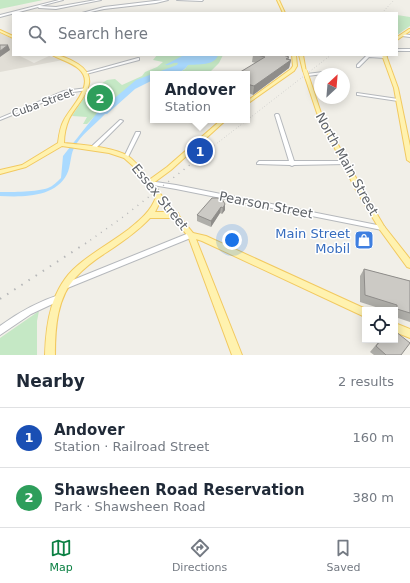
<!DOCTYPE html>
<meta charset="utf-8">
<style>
:root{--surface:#fff;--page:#f6f6f7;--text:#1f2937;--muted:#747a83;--line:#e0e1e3;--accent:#0b8043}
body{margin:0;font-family:"DejaVu Sans",sans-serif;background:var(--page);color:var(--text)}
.controls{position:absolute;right:12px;bottom:12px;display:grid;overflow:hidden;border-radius:0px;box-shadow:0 2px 10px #0003}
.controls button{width:36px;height:36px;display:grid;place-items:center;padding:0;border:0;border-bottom:1px solid var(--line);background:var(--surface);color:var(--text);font:20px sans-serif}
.compass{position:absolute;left:314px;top:68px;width:36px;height:36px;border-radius:50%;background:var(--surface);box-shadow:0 2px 10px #0003;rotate:26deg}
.you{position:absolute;left:232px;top:240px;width:14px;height:14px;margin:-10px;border:3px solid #fff;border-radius:50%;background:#1a73e8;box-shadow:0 0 0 6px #1a73e833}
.badge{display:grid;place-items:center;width:26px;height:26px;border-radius:50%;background:var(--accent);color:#fff;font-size:13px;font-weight:700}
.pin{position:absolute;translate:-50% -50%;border:2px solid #fff;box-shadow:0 1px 4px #0006}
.popup{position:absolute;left:150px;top:71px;width:100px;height:52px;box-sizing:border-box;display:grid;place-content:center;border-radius:0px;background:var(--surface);filter:drop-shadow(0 1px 3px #0005);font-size:13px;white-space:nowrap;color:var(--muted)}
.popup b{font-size:15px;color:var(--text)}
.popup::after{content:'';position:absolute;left:50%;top:100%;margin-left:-8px;border:8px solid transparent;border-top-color:var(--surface)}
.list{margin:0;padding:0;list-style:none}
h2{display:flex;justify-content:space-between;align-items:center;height:52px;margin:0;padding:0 16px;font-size:17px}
h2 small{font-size:13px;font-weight:400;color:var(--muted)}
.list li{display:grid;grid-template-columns:26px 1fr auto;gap:12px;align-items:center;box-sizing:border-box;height:60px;padding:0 16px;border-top:1px solid var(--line)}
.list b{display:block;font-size:15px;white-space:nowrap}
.list p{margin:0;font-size:13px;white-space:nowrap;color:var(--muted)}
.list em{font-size:13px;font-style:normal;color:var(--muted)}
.icon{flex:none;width:22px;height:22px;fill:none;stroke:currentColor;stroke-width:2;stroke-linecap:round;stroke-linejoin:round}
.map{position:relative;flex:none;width:410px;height:355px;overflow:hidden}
.search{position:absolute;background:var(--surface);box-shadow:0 2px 10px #0003;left:12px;right:12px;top:12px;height:44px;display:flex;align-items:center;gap:10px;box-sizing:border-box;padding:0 14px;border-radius:0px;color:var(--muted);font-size:15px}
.sheet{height:172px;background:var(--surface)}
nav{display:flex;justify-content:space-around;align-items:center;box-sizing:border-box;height:56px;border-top:1px solid var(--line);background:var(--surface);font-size:11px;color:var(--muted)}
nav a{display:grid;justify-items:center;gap:2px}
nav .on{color:var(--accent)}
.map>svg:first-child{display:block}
.education{fill:#e1ded6}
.green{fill:#c5e8c5}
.water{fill:#aadaff}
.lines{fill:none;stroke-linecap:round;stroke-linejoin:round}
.minor-casing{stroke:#b5b8bc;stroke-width:2}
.major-casing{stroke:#f2c960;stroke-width:2}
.minor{fill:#fff;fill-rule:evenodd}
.major{fill:#fff2af;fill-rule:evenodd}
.rail-far2{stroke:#b6b7b8;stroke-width:1;stroke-dasharray:0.5 2.5;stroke-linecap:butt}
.rail-far1{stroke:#b6b7b8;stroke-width:1.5;stroke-dasharray:1 5.5;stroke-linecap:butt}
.rail{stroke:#b6b7b8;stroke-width:2;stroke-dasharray:1.5 7;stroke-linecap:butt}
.major-bridge-casing{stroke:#f2c960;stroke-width:5.5;stroke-linecap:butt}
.major-bridge{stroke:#fff2af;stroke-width:4}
.wall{fill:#afaea9}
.shaded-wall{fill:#8f8d8a}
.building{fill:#cccac5;stroke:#8f8d8a}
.labels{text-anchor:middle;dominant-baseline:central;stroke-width:3;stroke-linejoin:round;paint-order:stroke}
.far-street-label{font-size:11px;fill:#5f6368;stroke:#fff}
.street-label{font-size:13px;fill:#5f6368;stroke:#fff}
.shop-label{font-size:13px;fill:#366cbe;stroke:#fff;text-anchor:end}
</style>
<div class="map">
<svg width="410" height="355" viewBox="0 0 410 355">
<rect width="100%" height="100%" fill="#f1efe8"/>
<!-- education -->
<path class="education" d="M0 33 13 39V55H18L34 63 49 56 63 60 0 72Z"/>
<!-- green -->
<path class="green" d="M0 0H43L0 9Z
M397 15 410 17V26L397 35Z
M157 55H187L183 61 175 67 153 74 93 118 87 124H83L87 117 72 116 87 93 107 80 115 79 122 85 142 76 145 72 157 67 163 62 153 60Z
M194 55H223L219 63 208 74H176L185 69Z
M39 311 37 321V355H0V338Z"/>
<!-- water -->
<path class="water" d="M184 55H218C215 66 198 64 188 65 180 77 165 74 153 74V80L135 89 107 114H105C95 125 81 134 74 148 70 156 71 166 67 174 55 198 22 197 0 196V192C13 192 37 192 48 188 53 186 57 182 61 178L63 156 97 113 136 80 177 65 178 63C173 62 170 66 165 65Z"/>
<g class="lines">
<defs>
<path id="minor" d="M59 0H63L40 6 56 7 96 0H101L56 9 39 8 38 7 0 17V15Z
M163 0H168L156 3 104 9 86 13H82L104 7Z
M177 0H203L202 1Z
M403 34 410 35V37L402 36V34Z
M397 49H410V51H397Z
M367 55 385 56 387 57 385 58 369 57 359 67H357V65Z
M138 58H139V60L86 74 84 73Z
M331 71 333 72 332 73 307 76 305 75 307 74Z
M87 88 89 89 88 90 66 93 0 120V118L64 91Z
M357 93 398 99 400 100 398 101 358 95H357Z
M276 114H278L279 115 294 161H345L347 163V164L294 165 292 166 290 165 257 164V163L259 161H289L275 115Z
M120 120H121L123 121 95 149H91V147Z
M136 132H140V133L128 157V158H124V157Z
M149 181 176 185 382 226H384L385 228 384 230H382L176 189 147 184 146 183 147 182Z
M189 233H193L194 235 193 237 65 289 63 288 62 286 63 284Z
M59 295 61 296 62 298 61 300 31 314 0 335V326C18 313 37 302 59 295Z"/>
<path id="major" d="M277 0H279L285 13H283Z
M409 29H410V31L397 40V37Z
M0 30 13 36V38L0 32Z
M52 55C61 55 70 59 78 64 104 81 78 101 69 119 66 126 64 134 64 143 82 145 114 147 128 156 137 162 143 172 149 180L167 167 221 120H226L171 170 152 184 176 213H178L179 216 193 233 206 236 368 310H365V317L202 241 196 239 242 355H232L188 236 173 218H150C138 231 122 242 107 252 96 259 85 267 76 277 57 297 55 328 55 355H45C46 323 51 288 77 266 93 252 112 242 129 229 140 220 151 211 156 197L133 166 124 158 109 153 62 146 26 167 0 174V170L22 165 58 143C59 135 60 127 64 120 72 105 96 84 79 69 71 62 61 60 52 55ZM160 202 169 212H155Z
M292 55H296L297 66 294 71 247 104V101L291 69 293 66Z
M299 55H303L306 72 303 71Z
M382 55H386L398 88 410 146V162L407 160 394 88Z
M306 76 309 77 321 113 362 189 384 226 410 259V268L407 267 380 230 356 190 317 113 305 77Z
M395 323 410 329V338L395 332Z"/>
</defs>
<!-- minor casing -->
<use href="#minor" class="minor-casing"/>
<!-- major casing -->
<use href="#major" class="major-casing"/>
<!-- minor -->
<use href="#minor" class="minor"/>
<!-- major -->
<use href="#major" class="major"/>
<!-- rail-far2 -->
<path class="rail-far2" d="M382 13 394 0
M198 158 331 55"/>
<!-- rail-far1 -->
<path class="rail-far1" d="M85 244 123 217 200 157"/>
<!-- rail -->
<path class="rail" d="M0 299 86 243"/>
<defs>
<path id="major-bridge" d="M305 71 307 77"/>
</defs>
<!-- major-bridge casing -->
<use href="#major-bridge" class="major-bridge-casing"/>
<!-- major-bridge -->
<use href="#major-bridge" class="major-bridge"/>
</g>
<!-- wall -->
<path class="wall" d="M253 55H283L288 59 291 60 289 68 253 95 247 92V74L256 63 252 62Z
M225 204V210L222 214 220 213 211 227 197 221V215Z
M364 269 410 281V322L395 317V310H385L360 302V276Z
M380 340H395L401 355H374L370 352Z"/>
<!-- shaded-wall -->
<path class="shaded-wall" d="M8 45 10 50 0 57V51Z
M289 57 288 62 291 60 289 68 253 95 254 86Z
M225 204V210L222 214 223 208Z
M221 207 220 213 211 227V221Z"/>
<!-- building -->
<path class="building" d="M0 45H8L0 51Z
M257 55H283L289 57 286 59 291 60 254 86 247 84V80L249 79 247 78V74H237L265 57Z
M212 198H217L222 199 225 204 223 208 221 207 211 221 197 215Z
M364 269 410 281V313L397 309V305L365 295Z
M395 331 410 343 401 355H386L376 346 381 340H395Z"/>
<!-- icons -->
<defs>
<symbol id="shop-square" viewBox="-11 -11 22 22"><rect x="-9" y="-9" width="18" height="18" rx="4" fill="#3f7fe0" stroke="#fff"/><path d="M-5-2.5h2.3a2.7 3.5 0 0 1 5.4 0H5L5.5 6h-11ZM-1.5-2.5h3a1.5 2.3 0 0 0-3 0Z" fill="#fff"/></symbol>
</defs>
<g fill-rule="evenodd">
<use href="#shop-square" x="353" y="229" width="22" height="22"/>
</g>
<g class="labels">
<!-- far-street labels -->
<g class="far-street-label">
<text transform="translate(43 103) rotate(-20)">Cuba Street</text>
</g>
<!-- street labels -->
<g class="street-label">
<text transform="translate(347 164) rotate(61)">North Main Street</text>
<text transform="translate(160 197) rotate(51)">Essex Street</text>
<text transform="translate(266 205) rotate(11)">Pearson Street</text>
</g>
<!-- shop labels -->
<g class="shop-label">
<text x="350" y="233">Main Street<tspan x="350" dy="15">Mobil</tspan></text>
</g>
</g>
</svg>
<div class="controls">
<button><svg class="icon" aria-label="locate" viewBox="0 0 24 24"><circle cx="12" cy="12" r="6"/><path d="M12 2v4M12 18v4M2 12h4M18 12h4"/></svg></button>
</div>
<svg class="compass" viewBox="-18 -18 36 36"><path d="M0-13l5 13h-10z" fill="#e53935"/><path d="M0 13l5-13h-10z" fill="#747a83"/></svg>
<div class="you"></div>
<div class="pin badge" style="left:200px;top:151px;background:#1a4fb4">1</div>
<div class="popup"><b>Andover</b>Station</div>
<div class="pin badge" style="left:100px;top:98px;background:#2e9e5b">2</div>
<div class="search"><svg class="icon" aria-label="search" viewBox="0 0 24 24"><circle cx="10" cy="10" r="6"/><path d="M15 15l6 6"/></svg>Search here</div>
</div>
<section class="sheet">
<h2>Nearby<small>2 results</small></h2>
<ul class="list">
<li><span class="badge" style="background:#1a4fb4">1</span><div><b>Andover</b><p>Station · Railroad Street</p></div><em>160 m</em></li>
<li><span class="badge" style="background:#2e9e5b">2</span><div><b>Shawsheen Road Reservation</b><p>Park · Shawsheen Road</p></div><em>380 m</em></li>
</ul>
</section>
<nav>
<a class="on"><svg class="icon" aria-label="map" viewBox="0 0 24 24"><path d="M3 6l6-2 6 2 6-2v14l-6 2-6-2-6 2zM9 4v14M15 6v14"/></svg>Map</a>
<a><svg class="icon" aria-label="directions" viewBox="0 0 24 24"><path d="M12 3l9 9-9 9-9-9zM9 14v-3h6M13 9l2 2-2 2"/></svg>Directions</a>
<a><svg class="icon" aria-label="saved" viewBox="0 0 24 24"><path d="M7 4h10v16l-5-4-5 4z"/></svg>Saved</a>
</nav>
